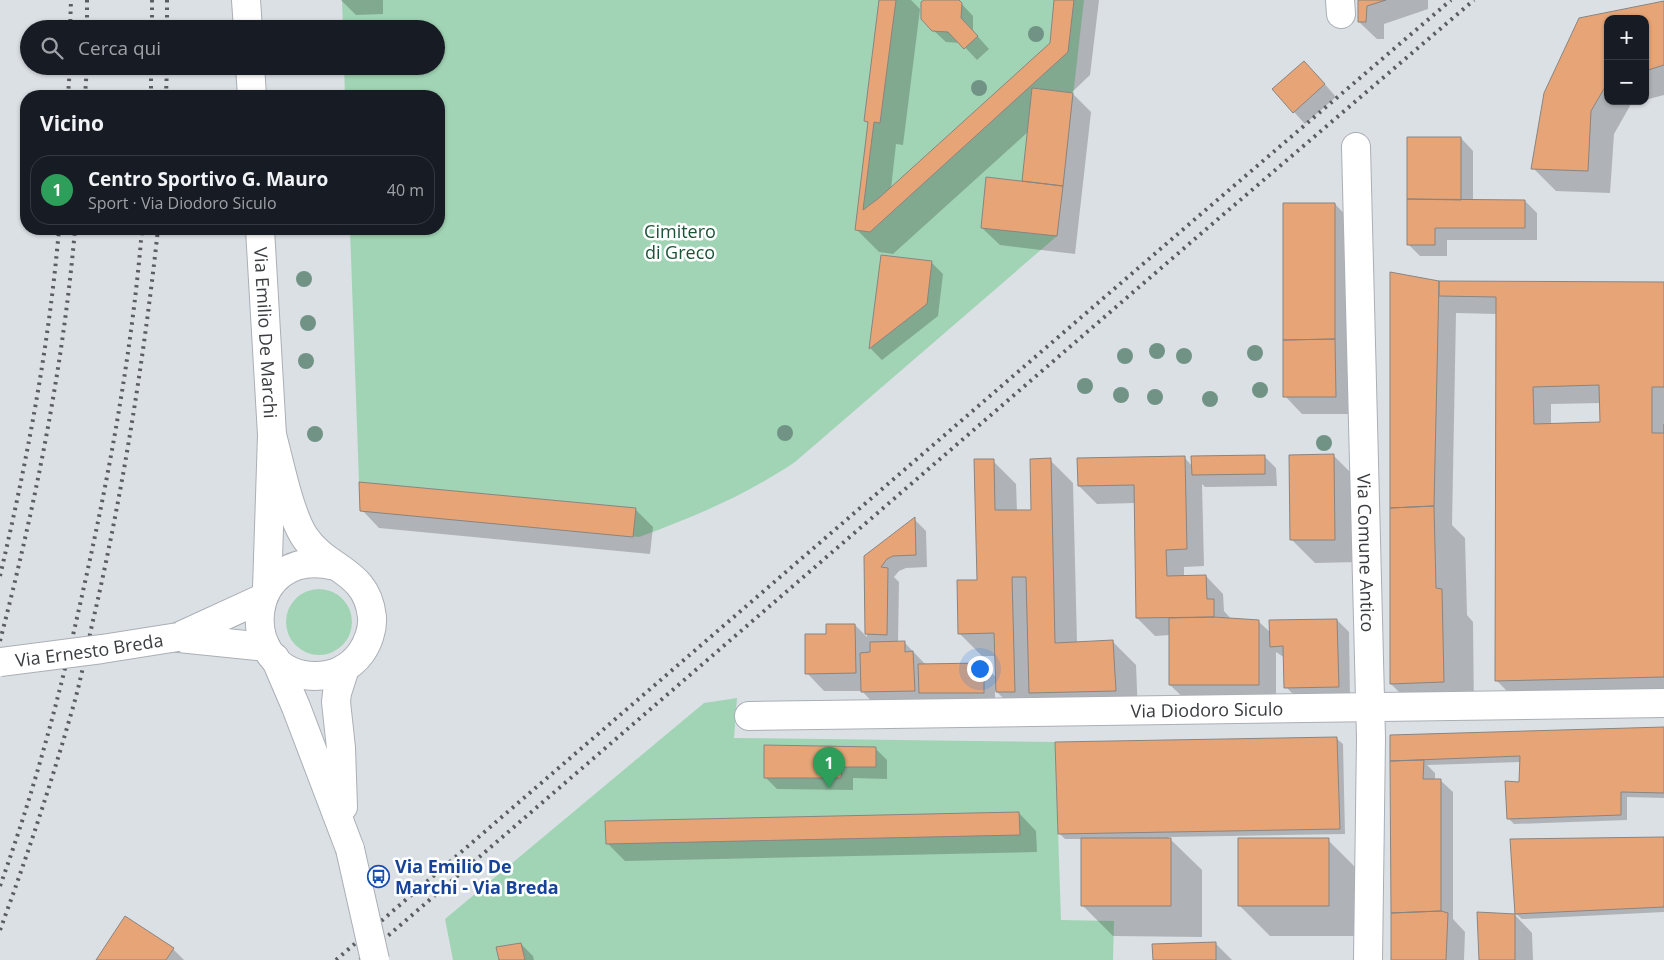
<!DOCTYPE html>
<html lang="it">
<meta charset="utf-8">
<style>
:root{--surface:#171b24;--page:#20242c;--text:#f1f3f6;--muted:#9ea1a6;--line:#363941;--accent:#ada3db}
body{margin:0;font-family:"Open Sans",sans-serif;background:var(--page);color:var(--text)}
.controls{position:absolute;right:15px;top:15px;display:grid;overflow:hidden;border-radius:10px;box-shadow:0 1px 4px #0004}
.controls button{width:45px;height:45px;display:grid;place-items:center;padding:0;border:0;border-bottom:1px solid var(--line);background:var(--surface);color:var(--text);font:25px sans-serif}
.you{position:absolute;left:979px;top:668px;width:18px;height:18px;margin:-12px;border:4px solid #fff;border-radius:50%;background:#1a73e8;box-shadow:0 0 0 8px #1a73e833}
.badge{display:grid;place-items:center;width:32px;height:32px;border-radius:50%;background:var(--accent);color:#fff;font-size:16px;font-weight:700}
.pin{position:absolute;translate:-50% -41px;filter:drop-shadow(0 1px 2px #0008)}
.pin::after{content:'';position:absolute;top:26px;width:18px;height:15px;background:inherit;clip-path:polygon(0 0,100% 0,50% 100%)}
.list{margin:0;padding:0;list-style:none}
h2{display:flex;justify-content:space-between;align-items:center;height:65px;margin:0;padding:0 20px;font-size:21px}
h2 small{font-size:16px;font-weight:400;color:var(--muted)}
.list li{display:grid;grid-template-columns:32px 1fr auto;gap:15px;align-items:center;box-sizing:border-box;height:70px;margin:0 10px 10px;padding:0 10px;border:1px solid var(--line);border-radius:20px}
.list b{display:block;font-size:19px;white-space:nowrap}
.list p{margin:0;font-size:16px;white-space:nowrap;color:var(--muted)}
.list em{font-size:16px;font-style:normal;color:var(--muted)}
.icon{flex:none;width:28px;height:28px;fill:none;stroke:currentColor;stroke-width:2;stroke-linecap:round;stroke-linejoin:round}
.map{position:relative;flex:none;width:1664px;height:960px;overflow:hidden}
.search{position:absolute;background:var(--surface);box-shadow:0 1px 4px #0004;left:20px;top:20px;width:425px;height:55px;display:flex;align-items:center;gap:12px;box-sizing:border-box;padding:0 18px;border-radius:28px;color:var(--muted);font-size:19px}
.panel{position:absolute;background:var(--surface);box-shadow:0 1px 4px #0004;left:20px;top:90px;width:425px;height:145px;border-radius:20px}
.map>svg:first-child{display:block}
.green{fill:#a1d4b5}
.shadow{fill:#0003;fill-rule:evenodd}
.building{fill:#e7a577;stroke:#8a8480;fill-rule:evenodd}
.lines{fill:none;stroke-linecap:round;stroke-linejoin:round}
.minor-casing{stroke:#aaafb5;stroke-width:30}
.minor{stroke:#fff;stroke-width:28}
.rail{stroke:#5b5e61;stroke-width:4;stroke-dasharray:2.5 5;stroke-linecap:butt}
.minor-bridge-casing{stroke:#aaafb5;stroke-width:30;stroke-linecap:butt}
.minor-bridge{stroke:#fff;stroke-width:28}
.tree{fill:#719385}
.labels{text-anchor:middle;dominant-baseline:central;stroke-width:5;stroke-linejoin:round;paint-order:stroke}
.park-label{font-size:18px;fill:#1a5437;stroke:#fff}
.street-label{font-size:18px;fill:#3a3c3f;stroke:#fff}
.transit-label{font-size:18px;font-weight:bold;fill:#164399;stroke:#fff;text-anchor:start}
</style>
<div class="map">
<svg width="1664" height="960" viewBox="0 0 1664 960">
<rect width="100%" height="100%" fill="#dbe0e5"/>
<!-- green -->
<path class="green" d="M342 0H1084L1057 236 795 462C746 495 694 517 639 537L360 511 350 229H439V96H345L344 66H436V29H343Z
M286 622a33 33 0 1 1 66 0a33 33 0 1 1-66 0Z
M737 698 734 738 1055 742 1061 920 1114 921 1113 960H453L445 919 704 703Z"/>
<!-- shadow -->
<path class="shadow" d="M341 0H383V14L356 15Z
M881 0H911L920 9 903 145 896 144 891 189 1051 43 1055 0H1099L1090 75 1070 94H1073L1091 112 1075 254 1000 245 982 228 1024 182 1029 131 893 254 879 252 856 229 869 124 866 121Z
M926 0H958L973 16V31L989 49 977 60 961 43 946 42 933 30Z
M1359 0H1428V9L1384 24V39H1377L1359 22Z
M1664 2V95L1645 100V19H1608V101H1641L1631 104 1614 134 1610 193 1556 191 1533 168 1580 19Z
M1316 74 1336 97 1305 124 1294 112Z
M1461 138 1473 151V201H1525L1537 213V240H1447V256H1420L1408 244Z
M1335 204 1357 227 1353 414H1302L1285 396Z
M882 256 931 262 943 274 938 316 882 360 871 349Z
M1391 274 1439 282 1664 284V695L1514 698 1496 680 1497 314 1456 313 1452 525 1465 538 1467 615 1473 622 1474 713 1422 715 1391 684ZM1601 403V423L1551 424V404Z
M1333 455 1356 478 1358 562 1315 563 1292 540Z
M1264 456 1276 468 1277 486 1205 487 1202 484 1204 566 1184 567V576H1206L1223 594 1224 611 1231 619 1258 621 1271 633 1337 620 1349 632 1350 698 1298 699 1286 687 1285 658 1276 652V702H1188L1170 685V635L1155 636 1137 618 1135 503 1097 504 1079 486 1184 457 1192 466Z
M1050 460 1073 483 1077 643 1113 642 1136 665 1138 714 1020 715 995 690V704L932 705 926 699V703L874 704 862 691H824L807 673 828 635 855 625 867 637 865 557 914 519 926 531 927 567 906 568 899 571 894 577 899 582 898 642H904L926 665H983L997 678 996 656H982L959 633 978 581 993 461 1016 484 1017 511H1033Z
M635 509 653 527 650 554 379 528 362 510Z
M1664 728V798L1627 797V820L1514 824 1508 818 1520 783 1521 762 1427 765 1435 773V780H1440L1453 792V919L1465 932 1464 960H1392V736Z
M1337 739 1343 744 1345 834 1168 837 1202 870V937L1113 936 1082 905V839H1065L1059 833Z
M875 748 887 760V779L853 778V790L777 789 765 777Z
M1019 813 1036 831 1037 852 625 861 607 843Z
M1664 838V912L1522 919 1516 914Z
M1328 840 1359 871V936H1270L1239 905Z
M1515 915 1532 933 1533 960H1480Z
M125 918 173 949 184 960H97Z
M1215 943 1232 960H1154Z
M521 944 533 956 534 960H500Z"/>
<!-- building -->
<path class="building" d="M879 0H896L880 123 874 122 863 210 879 198 1050 43 1054 0H1074L1068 52 870 232 855 230 868 122 864 121Z
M924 0H959L962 3 961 18 978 36 964 49 948 32 932 31 921 19V2Z
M1358 0H1386L1367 6 1366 22H1358Z
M1664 1V65L1645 71V19H1608V82L1591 111 1588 171 1531 169 1544 93 1579 18Z
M1304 61 1325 84 1293 113 1272 89Z
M1032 88 1073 93 1063 186 1022 181Z
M1407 137H1461V200L1407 199Z
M986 177 1063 186 1057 236 981 228Z
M1407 199 1525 200V228H1435V245H1407Z
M1283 203H1335V339L1283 340Z
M881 255 932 261 927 304 869 349Z
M1390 272 1439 281 1434 506 1390 508Z
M1439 281 1664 282V387H1652V433H1664V424V677L1495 681 1496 297 1439 296ZM1599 385 1600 422 1534 424 1533 387Z
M1335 339 1336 397H1283V340Z
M1334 454 1335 540H1290L1289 455Z
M1265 455V474L1192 475 1191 456Z
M1185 456 1187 549 1166 550 1167 576 1206 575 1207 599H1214V617L1136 618 1134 485 1078 486 1077 458Z
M1051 458 1055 643 1113 640 1116 691 1029 693 1026 577H1012L1015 692H996L994 633 958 634 957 580H977L974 459H994L995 510H1031L1030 459Z
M359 482 636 508 633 537 360 511Z
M1434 506 1436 588 1442 589 1444 682 1390 684V508Z
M915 517 916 555 893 556 887 559 881 567 888 568 887 635 865 634 864 556Z
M1214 617 1259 620V685H1169V618Z
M1337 619 1339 687 1284 688 1283 646 1270 647 1269 620Z
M826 624H855L856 673 805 674V634H826Z
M905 641V652L913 651 915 691 861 692 860 653 870 652V642Z
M984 663V693H919L918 664Z
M1664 727V793L1621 792V815L1507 819 1505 781 1519 782 1520 756 1390 761V735Z
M1337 737 1340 829 1058 834 1055 742Z
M764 745 876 747V767H842L841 778H764Z
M1424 760 1423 779H1441V911L1391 913 1390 761Z
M1019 812 1020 835 606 844 605 821Z
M1664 837V907L1515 914 1510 839Z
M1081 838H1171V906H1081Z
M1238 838H1329V906H1238Z
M1441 911 1448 913 1446 960H1391V913Z
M1477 912 1515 914V960H1479Z
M125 916 174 948 166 960H96Z
M1216 942V960H1153L1152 944Z
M521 943 525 960H499L496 947Z"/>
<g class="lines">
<defs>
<g id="minor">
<path d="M246 0 248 29"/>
<path d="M1340 0 1341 14"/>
<path d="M250 66 252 96"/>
<path id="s1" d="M1356 147 1371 738 1368 960"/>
<path id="s2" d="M260 229 272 435 267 589"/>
<path d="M272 435C280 464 289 512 304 536 327 571 367 569 372 617 373 629 368 643 361 653 350 668 333 676 315 676 234 675 243 543 335 566"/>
<path d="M178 637 263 598"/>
<path d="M179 638 266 647"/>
<path d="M275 658 296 707 350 849"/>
<path id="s3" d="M749 716 1664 703"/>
<path d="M343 807 341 748 336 702 337 693 345 668"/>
</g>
</defs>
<!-- minor casing -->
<use href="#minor" class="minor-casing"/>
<!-- minor -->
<use href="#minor" class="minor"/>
<!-- rail -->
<path class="rail" d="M87 0V29
M152 0V29
M167 0V29
M70 29 71 0
M68 96 70 66
M85 96 87 66
M151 96V66
M166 96 167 66
M0 576C27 461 49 346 59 229
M0 641C35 506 63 369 75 229
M0 886C35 789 61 691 83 591 110 471 132 351 142 229
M0 930C28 854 53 778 75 700 83 671 88 641 95 612 124 485 144 358 158 229
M336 960 1194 220 1451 0
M360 960 1204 231 1474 0"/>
<defs>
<g id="minor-bridge">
<path id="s4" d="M0 662 102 649 178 637"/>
<path d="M350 849 375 960"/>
</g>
</defs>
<!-- minor-bridge casing -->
<use href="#minor-bridge" class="minor-bridge-casing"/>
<!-- minor-bridge -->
<use href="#minor-bridge" class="minor-bridge"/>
</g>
<!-- trees -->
<g class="tree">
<circle cx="1036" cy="34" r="8"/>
<circle cx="979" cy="88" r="8"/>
<circle cx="304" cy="279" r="8"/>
<circle cx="308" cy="323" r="8"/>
<circle cx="1157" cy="351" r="8"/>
<circle cx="1255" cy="353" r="8"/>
<circle cx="1125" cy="356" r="8"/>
<circle cx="1184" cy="356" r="8"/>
<circle cx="306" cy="361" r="8"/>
<circle cx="1085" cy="386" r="8"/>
<circle cx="1260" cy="390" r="8"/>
<circle cx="1121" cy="395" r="8"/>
<circle cx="1155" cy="397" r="8"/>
<circle cx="1210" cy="399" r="8"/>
<circle cx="785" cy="433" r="8"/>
<circle cx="315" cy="434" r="8"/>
<circle cx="1324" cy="443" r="8"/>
</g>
<!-- icons -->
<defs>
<symbol id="bus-ring" viewBox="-11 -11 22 22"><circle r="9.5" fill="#fff" stroke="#1a4fb4" stroke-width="1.5"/><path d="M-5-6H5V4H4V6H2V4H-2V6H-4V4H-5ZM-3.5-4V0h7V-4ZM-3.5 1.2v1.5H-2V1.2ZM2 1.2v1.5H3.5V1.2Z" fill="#1a4fb4"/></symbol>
</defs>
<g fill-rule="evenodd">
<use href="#bus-ring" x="366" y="864" width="25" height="25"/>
</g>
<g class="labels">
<!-- park labels -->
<g class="park-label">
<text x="680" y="231">Cimitero<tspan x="680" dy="21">di Greco</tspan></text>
</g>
<!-- street labels -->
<g class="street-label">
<text stroke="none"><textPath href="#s2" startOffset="104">Via Emilio De Marchi</textPath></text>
<text stroke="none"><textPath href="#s1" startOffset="406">Via Comune Antico</textPath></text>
<text stroke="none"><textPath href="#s4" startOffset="90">Via Ernesto Breda</textPath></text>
<text stroke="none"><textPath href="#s3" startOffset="458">Via Diodoro Siculo</textPath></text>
</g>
<!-- transit labels -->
<g class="transit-label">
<text x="395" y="866">Via Emilio De<tspan x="395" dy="21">Marchi - Via Breda</tspan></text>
</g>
</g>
</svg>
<div class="controls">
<button>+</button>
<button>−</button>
</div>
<div class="you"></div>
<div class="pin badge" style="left:829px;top:788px;background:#2e9e5b">1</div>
<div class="search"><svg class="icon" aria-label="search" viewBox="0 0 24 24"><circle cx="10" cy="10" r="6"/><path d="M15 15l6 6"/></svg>Cerca qui</div>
<section class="panel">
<h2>Vicino<small></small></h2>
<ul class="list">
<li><span class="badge" style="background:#2e9e5b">1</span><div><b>Centro Sportivo G. Mauro</b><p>Sport · Via Diodoro Siculo</p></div><em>40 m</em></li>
</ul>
</section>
</div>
